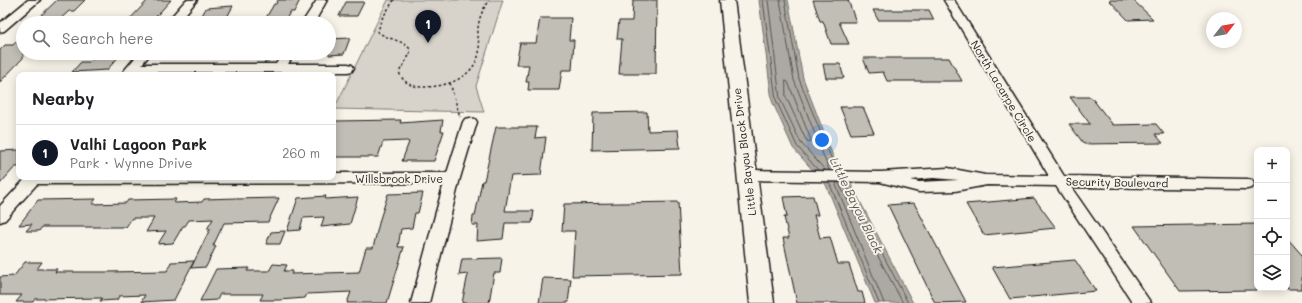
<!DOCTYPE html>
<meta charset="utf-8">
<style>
:root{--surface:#fff;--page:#f2f2f2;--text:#202124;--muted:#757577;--line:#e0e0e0;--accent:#111827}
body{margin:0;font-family:Mali,sans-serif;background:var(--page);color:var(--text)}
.controls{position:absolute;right:12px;bottom:12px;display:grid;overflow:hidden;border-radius:8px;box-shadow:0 2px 10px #0003}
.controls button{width:36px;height:36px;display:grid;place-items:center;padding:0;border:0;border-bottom:1px solid var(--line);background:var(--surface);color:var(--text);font:20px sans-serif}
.compass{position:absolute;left:1206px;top:12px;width:36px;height:36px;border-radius:50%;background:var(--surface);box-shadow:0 2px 10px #0003;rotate:59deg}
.you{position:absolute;left:822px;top:140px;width:14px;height:14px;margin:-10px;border:3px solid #fff;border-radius:50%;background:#1a73e8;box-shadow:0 0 0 6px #1a73e833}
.badge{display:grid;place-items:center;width:26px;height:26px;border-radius:50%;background:var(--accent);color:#fff;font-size:13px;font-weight:700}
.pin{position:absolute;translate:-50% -33px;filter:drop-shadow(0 1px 2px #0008)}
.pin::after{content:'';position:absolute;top:21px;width:14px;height:12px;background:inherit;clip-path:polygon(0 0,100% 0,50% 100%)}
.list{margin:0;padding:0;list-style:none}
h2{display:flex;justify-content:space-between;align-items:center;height:52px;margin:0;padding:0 16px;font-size:17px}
h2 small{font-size:13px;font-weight:400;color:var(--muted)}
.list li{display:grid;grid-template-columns:26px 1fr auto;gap:12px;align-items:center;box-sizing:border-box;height:56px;padding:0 16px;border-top:1px solid var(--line)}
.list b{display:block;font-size:15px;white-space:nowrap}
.list p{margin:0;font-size:13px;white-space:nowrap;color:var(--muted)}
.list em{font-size:13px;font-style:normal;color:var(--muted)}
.icon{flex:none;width:22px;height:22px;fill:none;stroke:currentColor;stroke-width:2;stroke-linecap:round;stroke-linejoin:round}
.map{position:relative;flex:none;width:1302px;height:303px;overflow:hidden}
.search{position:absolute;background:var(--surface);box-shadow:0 2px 10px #0003;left:16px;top:16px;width:320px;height:44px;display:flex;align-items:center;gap:10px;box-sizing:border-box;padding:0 14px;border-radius:22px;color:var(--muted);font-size:15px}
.panel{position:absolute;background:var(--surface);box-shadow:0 2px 10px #0003;left:16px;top:72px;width:320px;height:108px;border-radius:8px}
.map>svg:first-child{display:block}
.green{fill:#d7d3cb;stroke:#7a7874}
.water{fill:#aca9a2;stroke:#72716c}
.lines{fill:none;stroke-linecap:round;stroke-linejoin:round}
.shore{stroke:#565452;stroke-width:1}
.building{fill:#c0beb5;stroke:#1c1c1c}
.street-casing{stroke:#1c1c1c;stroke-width:3}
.secondary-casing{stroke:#1c1c1c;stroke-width:3}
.path{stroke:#1c1c1c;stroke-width:1.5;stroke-dasharray:2.5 2.5;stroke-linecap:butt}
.street{fill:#f7f3e8;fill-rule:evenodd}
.secondary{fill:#f7f3e8;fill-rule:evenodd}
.labels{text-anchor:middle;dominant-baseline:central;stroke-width:4;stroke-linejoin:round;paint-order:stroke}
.street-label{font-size:11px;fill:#1c1c1c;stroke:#f7f3e8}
.water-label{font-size:12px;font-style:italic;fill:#565452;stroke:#f7f3e8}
</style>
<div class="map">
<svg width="1302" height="303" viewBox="0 0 1302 303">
<rect width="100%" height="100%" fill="#f7f3e8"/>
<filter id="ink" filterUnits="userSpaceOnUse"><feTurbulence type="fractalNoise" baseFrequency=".025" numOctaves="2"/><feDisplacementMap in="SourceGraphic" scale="8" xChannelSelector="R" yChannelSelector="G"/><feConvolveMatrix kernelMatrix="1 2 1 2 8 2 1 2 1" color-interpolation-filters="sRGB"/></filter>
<g filter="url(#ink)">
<!-- green -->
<path class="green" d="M388 0H503L476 86 484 112 334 109Z"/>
<!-- water -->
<path class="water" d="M759 0H788L803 78 836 164 852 186 913 303H875L826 185 793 148 772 101Z"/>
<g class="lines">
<!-- shore -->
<path class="shore" d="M763 0 776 100 797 146 818 170
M768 0 780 99 801 143 825 170
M780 0 794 80 829 170
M785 0 799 79 836 170
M786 81 788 82 811 140 810 142 806 140 786 97Z
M829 182 879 303
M837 182 836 185 884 303
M838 182 903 303
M845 182 908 303"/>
</g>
<!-- building -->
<path class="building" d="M57 0H85L74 11H69L56 23H33Z
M148 0H171L150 23H126Z
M278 0H300L294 12H290L284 23H263L274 4H276Z
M633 0H657L656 74H619L622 39H617L619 21H632Z
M813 0H848L856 22H839L849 44H831L823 21H820Z
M1109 0H1133L1153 19 1128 20Z
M346 2H364L357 16H339Z
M233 6 226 19H223L220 23H198L206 8Z
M873 10H929L934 20H878Z
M540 18H571L569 40H574L572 70H562L559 90H528L529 82H526L529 65H516L520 43H536Z
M23 35V58L0 82V50L5 45H13Z
M350 38 344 54 329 55V39Z
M99 53H122L107 70 72 72 81 62H89Z
M863 58H949L962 81H887L883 72 869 73Z
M823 64H840L844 78H826Z
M1070 97H1091L1113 125 1156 124 1164 134H1155L1163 143 1084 144 1069 124H1090Z
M840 107H863L874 133 851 134Z
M647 112 648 131 678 130 680 148 592 150 593 113Z
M401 120 400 123 443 120 441 131H444L434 161H402L409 142 407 141 383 142 378 157H333V121Z
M496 127H537L535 138 546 137 541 175 511 176 505 211H534L532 223H505L503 239 477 241 478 225H472L473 216H475L482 181H484Z
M19 150V167H15L0 184V151Z
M423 193 418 213H415L412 228 401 229 398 247H404L387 303H347L351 292 307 294 305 298 279 300H260L263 294H220L217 300 200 301 216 269 249 268 247 271H269L273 264 287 265 284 271H293L291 274 359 272 366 248H373L380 219 388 194Z
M326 196 325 199 358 197 350 224 321 227 324 217 303 218 300 230 287 231 298 198Z
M813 196 818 215H814L820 238 830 237 838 264H849L858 292H862L865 303H797L783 238H789L784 217H787L783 197Z
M237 198V199L279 198 268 222 224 223 213 246H216L206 267 191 268 210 229H207L213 219 189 220 185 226H183L173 243 158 244 166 231 146 232 154 218H132L126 227H42L39 231H26L32 224 19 225 38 200 96 199 92 204 126 203 128 200 176 199 174 203 202 202 204 199Z
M1034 198 1056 228 984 235 966 204Z
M678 202 682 274 572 276 575 231H562L564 204Z
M914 203 966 302 935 303 888 205Z
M1257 224V290L1180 291 1134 226Z
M285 231 280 244H266L271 232Z
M1287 238 1302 255V289H1287Z
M502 258 500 273H494L489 303H462L468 274 459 275 462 259Z
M1075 260 1096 291 1010 299 992 267Z
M194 261 174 300 141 302 145 295 119 296 117 300 100 301 102 298 35 299 33 302H16L22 295H0V277L14 276 25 262H42L37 269H57L55 272H107L167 271 171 262Z
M543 278 571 279 568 303H539Z"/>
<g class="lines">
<defs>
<path id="street" d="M28 0H40L4 31 0 32V23Z
M186 0H197L178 23H166Z
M317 0H327L314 23H302Z
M944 0H954L1064 176 1247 179 1252 180 1254 184 1252 188 1247 189 1071 187 1151 303H1133L1056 186 987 185 955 191 919 192 880 182 746 180 741 179 739 175 741 171 746 170 880 172 948 168 985 175 1049 176ZM933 178 959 180 919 182 911 180Z
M139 53H151L142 64H276L283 53H295L288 64H348L352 65 354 68 352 71 348 72H136L133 75H125L123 72Z
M470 118 475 119 477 122 460 178 429 303H411L444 183 37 184 5 220 0 222V206L27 177H333V173H447L463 122 465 119Z"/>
<path id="secondary" d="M720 0H734L774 303H750Z"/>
</defs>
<!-- street casing -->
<use href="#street" class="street-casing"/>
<!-- secondary casing -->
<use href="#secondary" class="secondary-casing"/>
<!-- path -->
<path class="path" d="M394 0 381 20 378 32C388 40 402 39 410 49V54L399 72C403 83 412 87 423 87 446 87 473 79 479 53 480 47 478 41 478 35 477 22 482 10 489 0
M450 83 460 117"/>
<!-- street -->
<use href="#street" class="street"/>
<!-- secondary -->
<use href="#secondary" class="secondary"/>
</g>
</g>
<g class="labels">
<!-- street labels -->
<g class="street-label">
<text transform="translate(1004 91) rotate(59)">North Lacarpe Circle</text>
<text transform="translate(744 152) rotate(-97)">Little Bayou Black Drive</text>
<text x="399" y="178">Willsbrook Drive</text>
<text transform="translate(1117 182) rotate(1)">Security Boulevard</text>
</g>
<!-- water labels -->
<g class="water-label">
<text transform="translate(857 205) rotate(64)">Little Bayou Black</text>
</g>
</g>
</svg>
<div class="controls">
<button>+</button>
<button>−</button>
<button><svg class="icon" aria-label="locate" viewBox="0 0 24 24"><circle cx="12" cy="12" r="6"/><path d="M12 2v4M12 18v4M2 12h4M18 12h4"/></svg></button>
<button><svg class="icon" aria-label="layers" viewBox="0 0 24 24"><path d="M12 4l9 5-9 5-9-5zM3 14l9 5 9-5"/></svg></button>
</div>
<svg class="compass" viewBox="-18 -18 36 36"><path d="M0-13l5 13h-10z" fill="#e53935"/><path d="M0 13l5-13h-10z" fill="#757577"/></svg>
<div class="you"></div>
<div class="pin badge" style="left:428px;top:43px">1</div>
<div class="search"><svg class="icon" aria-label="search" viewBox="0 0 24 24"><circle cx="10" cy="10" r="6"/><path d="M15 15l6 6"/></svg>Search here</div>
<section class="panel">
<h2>Nearby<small></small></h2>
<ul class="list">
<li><span class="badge">1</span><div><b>Valhi Lagoon Park</b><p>Park · Wynne Drive</p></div><em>260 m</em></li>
</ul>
</section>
</div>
